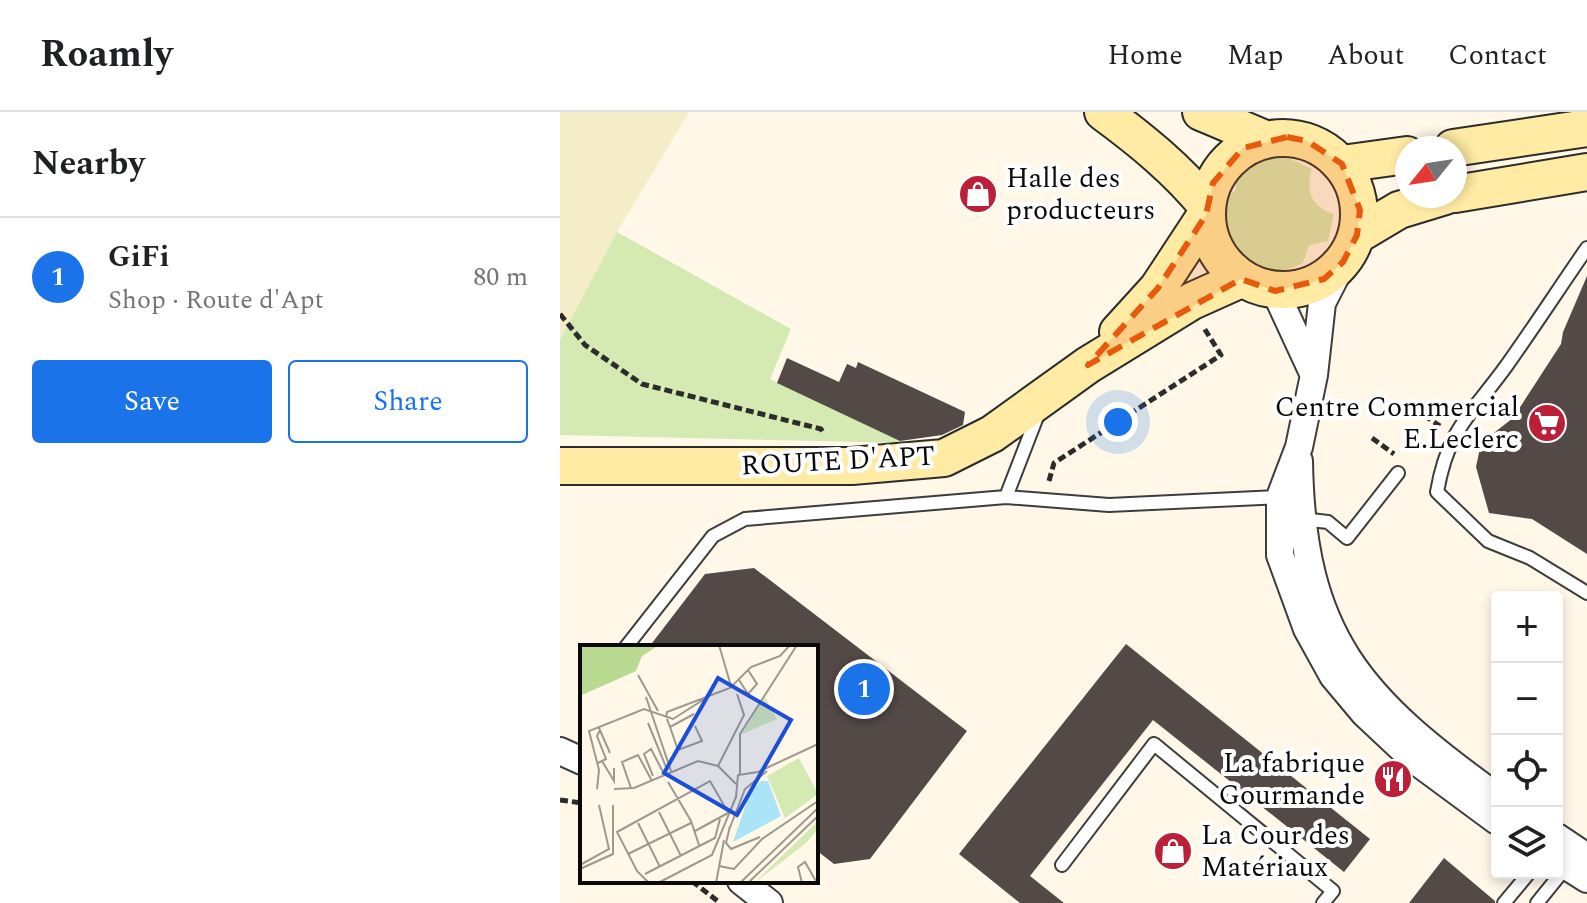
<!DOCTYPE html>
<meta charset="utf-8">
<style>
:root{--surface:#fff;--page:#f6f6f6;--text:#202124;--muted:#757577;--line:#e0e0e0;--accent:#1a73e8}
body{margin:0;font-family:Spectral,serif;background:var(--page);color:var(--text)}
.controls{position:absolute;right:24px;bottom:24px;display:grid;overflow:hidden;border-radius:8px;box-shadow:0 4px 12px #0003}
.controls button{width:72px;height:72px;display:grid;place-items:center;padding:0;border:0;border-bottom:2px solid var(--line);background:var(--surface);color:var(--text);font:40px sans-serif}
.compass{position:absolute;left:835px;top:24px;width:72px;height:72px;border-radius:50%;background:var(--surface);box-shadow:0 4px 12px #0003;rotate:240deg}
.you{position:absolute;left:558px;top:310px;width:28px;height:28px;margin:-20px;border:6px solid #fff;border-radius:50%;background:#1a73e8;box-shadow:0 0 0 12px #1a73e833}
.badge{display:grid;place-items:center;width:52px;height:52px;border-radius:50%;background:var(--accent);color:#fff;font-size:26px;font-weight:700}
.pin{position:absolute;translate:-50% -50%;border:4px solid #fff;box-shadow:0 2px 8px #0006}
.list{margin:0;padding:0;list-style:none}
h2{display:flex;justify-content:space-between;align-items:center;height:104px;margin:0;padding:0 32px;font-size:34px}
h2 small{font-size:26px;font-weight:400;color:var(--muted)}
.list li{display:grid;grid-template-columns:52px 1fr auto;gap:24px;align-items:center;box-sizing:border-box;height:120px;padding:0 32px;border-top:2px solid var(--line)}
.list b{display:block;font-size:30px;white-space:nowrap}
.list p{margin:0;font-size:26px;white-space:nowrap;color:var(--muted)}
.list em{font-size:26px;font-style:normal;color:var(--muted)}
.actions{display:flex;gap:16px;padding:24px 32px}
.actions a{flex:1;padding:18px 0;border:2px solid var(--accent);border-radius:8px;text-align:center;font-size:28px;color:var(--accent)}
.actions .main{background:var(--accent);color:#fff}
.icon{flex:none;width:44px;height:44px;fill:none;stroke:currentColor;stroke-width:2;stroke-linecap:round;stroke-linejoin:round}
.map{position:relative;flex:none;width:1027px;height:791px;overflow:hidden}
header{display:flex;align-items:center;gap:48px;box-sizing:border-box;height:112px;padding:0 40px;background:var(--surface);border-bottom:2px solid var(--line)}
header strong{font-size:38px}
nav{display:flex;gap:44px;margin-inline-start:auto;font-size:28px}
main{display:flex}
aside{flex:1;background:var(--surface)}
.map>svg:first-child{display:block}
.farmland{fill:#f5ecc8}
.green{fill:#d5e9b2}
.building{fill:#534a47}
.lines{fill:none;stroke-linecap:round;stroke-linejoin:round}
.lane-casing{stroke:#3d3d3d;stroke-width:16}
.street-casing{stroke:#3d3d3d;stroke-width:30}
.secondary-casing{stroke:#2c2c2c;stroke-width:40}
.path{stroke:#2c2c2c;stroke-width:5;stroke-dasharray:8 4;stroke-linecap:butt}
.lane{stroke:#fff;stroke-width:12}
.street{stroke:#fff;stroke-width:26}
.secondary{stroke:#ffeba3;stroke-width:36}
.marked{fill:#e8590c;fill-opacity:0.2;stroke:#e8590c;stroke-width:6;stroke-dasharray:16 10;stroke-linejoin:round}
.labels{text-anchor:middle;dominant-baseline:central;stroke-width:8;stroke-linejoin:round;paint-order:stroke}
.poi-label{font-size:28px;fill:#0a0a0a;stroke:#fff;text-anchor:start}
.street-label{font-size:28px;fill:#0a0a0a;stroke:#fff}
.inset-road{fill:none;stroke:#9d998f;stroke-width:2}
.view{fill:#1d4ed8;fill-opacity:0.15;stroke:#1d4ed8;stroke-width:4}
.inset-edge{fill:none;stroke:#0a0a0a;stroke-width:4}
</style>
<header>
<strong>Roamly</strong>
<nav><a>Home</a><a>Map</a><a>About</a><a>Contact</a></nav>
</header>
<main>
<aside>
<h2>Nearby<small></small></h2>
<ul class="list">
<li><span class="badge">1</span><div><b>GiFi</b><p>Shop · Route d'Apt</p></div><em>80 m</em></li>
</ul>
<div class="actions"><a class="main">Save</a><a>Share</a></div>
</aside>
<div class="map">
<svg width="1027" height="791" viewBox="0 0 1027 791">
<rect width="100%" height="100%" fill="#fff8e8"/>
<!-- farmland -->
<path class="farmland" d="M0 0H129L57 120 0 228Z"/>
<!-- green -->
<path class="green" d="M713 46 730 47 752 57C745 78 751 95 774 102L768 129 749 133 743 151C696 176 662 134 663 89L676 78V65L696 50Z
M57 120 231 217 210 267 345 331 0 323V228Z"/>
<!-- building -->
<path class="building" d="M1027 164V442L972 407 929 401 916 355 921 331 953 306 1001 232 1003 220Z
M227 246 279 270 287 252 296 256 298 250 405 300 403 313 382 323 340 329 217 271Z
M194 456 407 619 310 747 274 752 256 738V535H89L145 462Z
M566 532 810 727 784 760 593 608 470 764 504 791H460L399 742Z
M884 746 935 789V791H849Z"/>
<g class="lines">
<defs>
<path id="lane" d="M1027 136C1000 175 974 215 947 253 911 303 888 316 877 380L928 429 970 446 1027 481
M446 385 478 302
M742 407 768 410 787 426 838 361
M66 535 153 424 185 407 446 385 549 393 720 385
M502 753 594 632 773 779 763 791
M944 791 969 761
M977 791 1007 754"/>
<path id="street" d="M783 150 762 191 754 263 739 335 720 385V443L747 517 773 564 804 601 853 647 937 709
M715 179 752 259
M739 349C742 526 800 586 937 685
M0 639 22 649
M997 725 1027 745
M997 748 1027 767
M181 769 209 791"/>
<path id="secondary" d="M543 0C581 28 617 57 647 94
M641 0 705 27
M647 102a76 76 0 1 1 152 0a76 76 0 1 1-152 0Z
M893 36 1027 16
M782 52 847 43
M895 82 1027 60
M797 123 839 98 885 84
M558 220 598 176 646 103
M0 354H292L384 346 432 322 528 253 632 189 681 167"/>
</defs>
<!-- lane casing -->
<use href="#lane" class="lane-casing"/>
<!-- street casing -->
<use href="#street" class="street-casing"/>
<!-- secondary casing -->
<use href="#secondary" class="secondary-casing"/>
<!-- path -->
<path class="path" d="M0 202 25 233 82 272 261 317 264 322
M844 290 880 314
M812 326 834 342
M489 369 494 351 661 243 644 216
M0 688 22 691
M132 769 160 791"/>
<!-- lane -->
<use href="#lane" class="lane"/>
<!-- street -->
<use href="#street" class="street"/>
<!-- secondary -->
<use href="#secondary" class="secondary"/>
</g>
<!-- marked area -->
<path class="marked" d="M727 25 747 29 782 52 800 98 797 123 783 150 764 167 715 179 681 167 528 253 598 176 646 103 653 71 683 36Z"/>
<!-- icons -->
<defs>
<symbol id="shop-disc" viewBox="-11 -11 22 22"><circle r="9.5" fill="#bc2039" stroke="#fff"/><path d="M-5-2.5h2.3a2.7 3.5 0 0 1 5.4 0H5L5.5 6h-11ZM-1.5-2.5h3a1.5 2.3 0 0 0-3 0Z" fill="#fff"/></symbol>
<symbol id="supermarket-disc" viewBox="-11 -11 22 22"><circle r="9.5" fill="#bc2039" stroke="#fff"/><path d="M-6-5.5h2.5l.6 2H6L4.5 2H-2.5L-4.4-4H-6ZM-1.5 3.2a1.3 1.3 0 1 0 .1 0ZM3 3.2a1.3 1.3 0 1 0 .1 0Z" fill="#fff"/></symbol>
<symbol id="restaurant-disc" viewBox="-11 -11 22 22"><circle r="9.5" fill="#bc2039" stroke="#fff"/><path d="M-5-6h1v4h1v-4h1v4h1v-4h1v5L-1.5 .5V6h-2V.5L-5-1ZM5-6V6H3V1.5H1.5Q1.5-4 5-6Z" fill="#fff"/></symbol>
</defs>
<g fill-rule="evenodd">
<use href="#shop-disc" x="396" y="60" width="44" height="44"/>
<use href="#supermarket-disc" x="965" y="289" width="44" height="44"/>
<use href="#restaurant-disc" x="811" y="645" width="44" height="44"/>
<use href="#shop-disc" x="591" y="717" width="44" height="44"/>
</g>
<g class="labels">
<!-- poi labels -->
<g class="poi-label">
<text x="446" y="66">Halle des<tspan x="446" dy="32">producteurs</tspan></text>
<text x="959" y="295" text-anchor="end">Centre Commercial<tspan x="959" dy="32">E.Leclerc</tspan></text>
<text x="805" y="651" text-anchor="end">La fabrique<tspan x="805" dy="32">Gourmande</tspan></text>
<text x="641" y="723">La Cour des<tspan x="641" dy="32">Matériaux</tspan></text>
</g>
<!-- street labels -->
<g class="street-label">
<text transform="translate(278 349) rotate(-3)">ROUTE D'APT</text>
</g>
</g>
<!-- overview -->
<g transform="translate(20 533)">
<rect width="238" height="238" fill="#fff8e8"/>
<path d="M185 52 197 74 162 89ZM219 113 238 149 205 173 187 131ZM238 176V184L225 199 174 238Z" fill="#d5e9b2"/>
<path d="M0 0H79L62 11 56 26 0 51Z" fill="#bada91"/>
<path d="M181 136H188L201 171 153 197 170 148Z" fill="#abe3f7"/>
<path class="inset-road" d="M139 0 151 41M58 30 78 66M159 35 168 49 177 39 168 25M66 52 91 126M86 73 87 67 150 43 171 22 200 11 210 0M87 74 90 82 114 69M68 78 86 122M90 82 98 105 122 96 115 81M19 83 30 108M22 116 34 136V123M18 118 26 114 17 91 20 85M138 121 164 70 157 49M160 129V89L217 0M73 131 64 109 71 104 84 129M88 137 111 176 119 200M51 143 42 117 58 110 72 136M17 144 19 125 9 86 64 64 93 74 126 53M34 144 54 143 118 116 138 121 156 139M79 167 101 211M58 178 80 222M150 181 146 198 151 204 180 192M149 185 165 144 187 126M115 186 148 168M48 209 111 178M0 220 29 204 19 160M139 221 154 224 182 194 238 156M0 224 33 209V160M65 229 135 193 140 174M69 238 57 226 37 187 130 136 149 169M78 238 132 210 156 152 158 130 178 127 238 99M136 238 144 195M160 238 238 163M168 238 238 171M222 238 218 222 225 217 237 238"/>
<path class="view" d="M138 33 211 75 157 170 84 128Z"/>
<rect width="238" height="238" class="inset-edge"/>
</g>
</svg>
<div class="controls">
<button>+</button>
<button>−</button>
<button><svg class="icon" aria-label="locate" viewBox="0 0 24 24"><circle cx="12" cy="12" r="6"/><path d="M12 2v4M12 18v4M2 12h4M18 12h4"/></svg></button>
<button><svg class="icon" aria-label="layers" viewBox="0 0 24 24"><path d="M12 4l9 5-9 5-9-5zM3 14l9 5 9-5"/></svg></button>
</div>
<svg class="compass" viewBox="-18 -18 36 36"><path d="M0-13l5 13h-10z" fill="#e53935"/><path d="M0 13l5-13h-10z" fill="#757577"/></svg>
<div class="you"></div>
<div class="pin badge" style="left:304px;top:577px">1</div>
</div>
</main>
